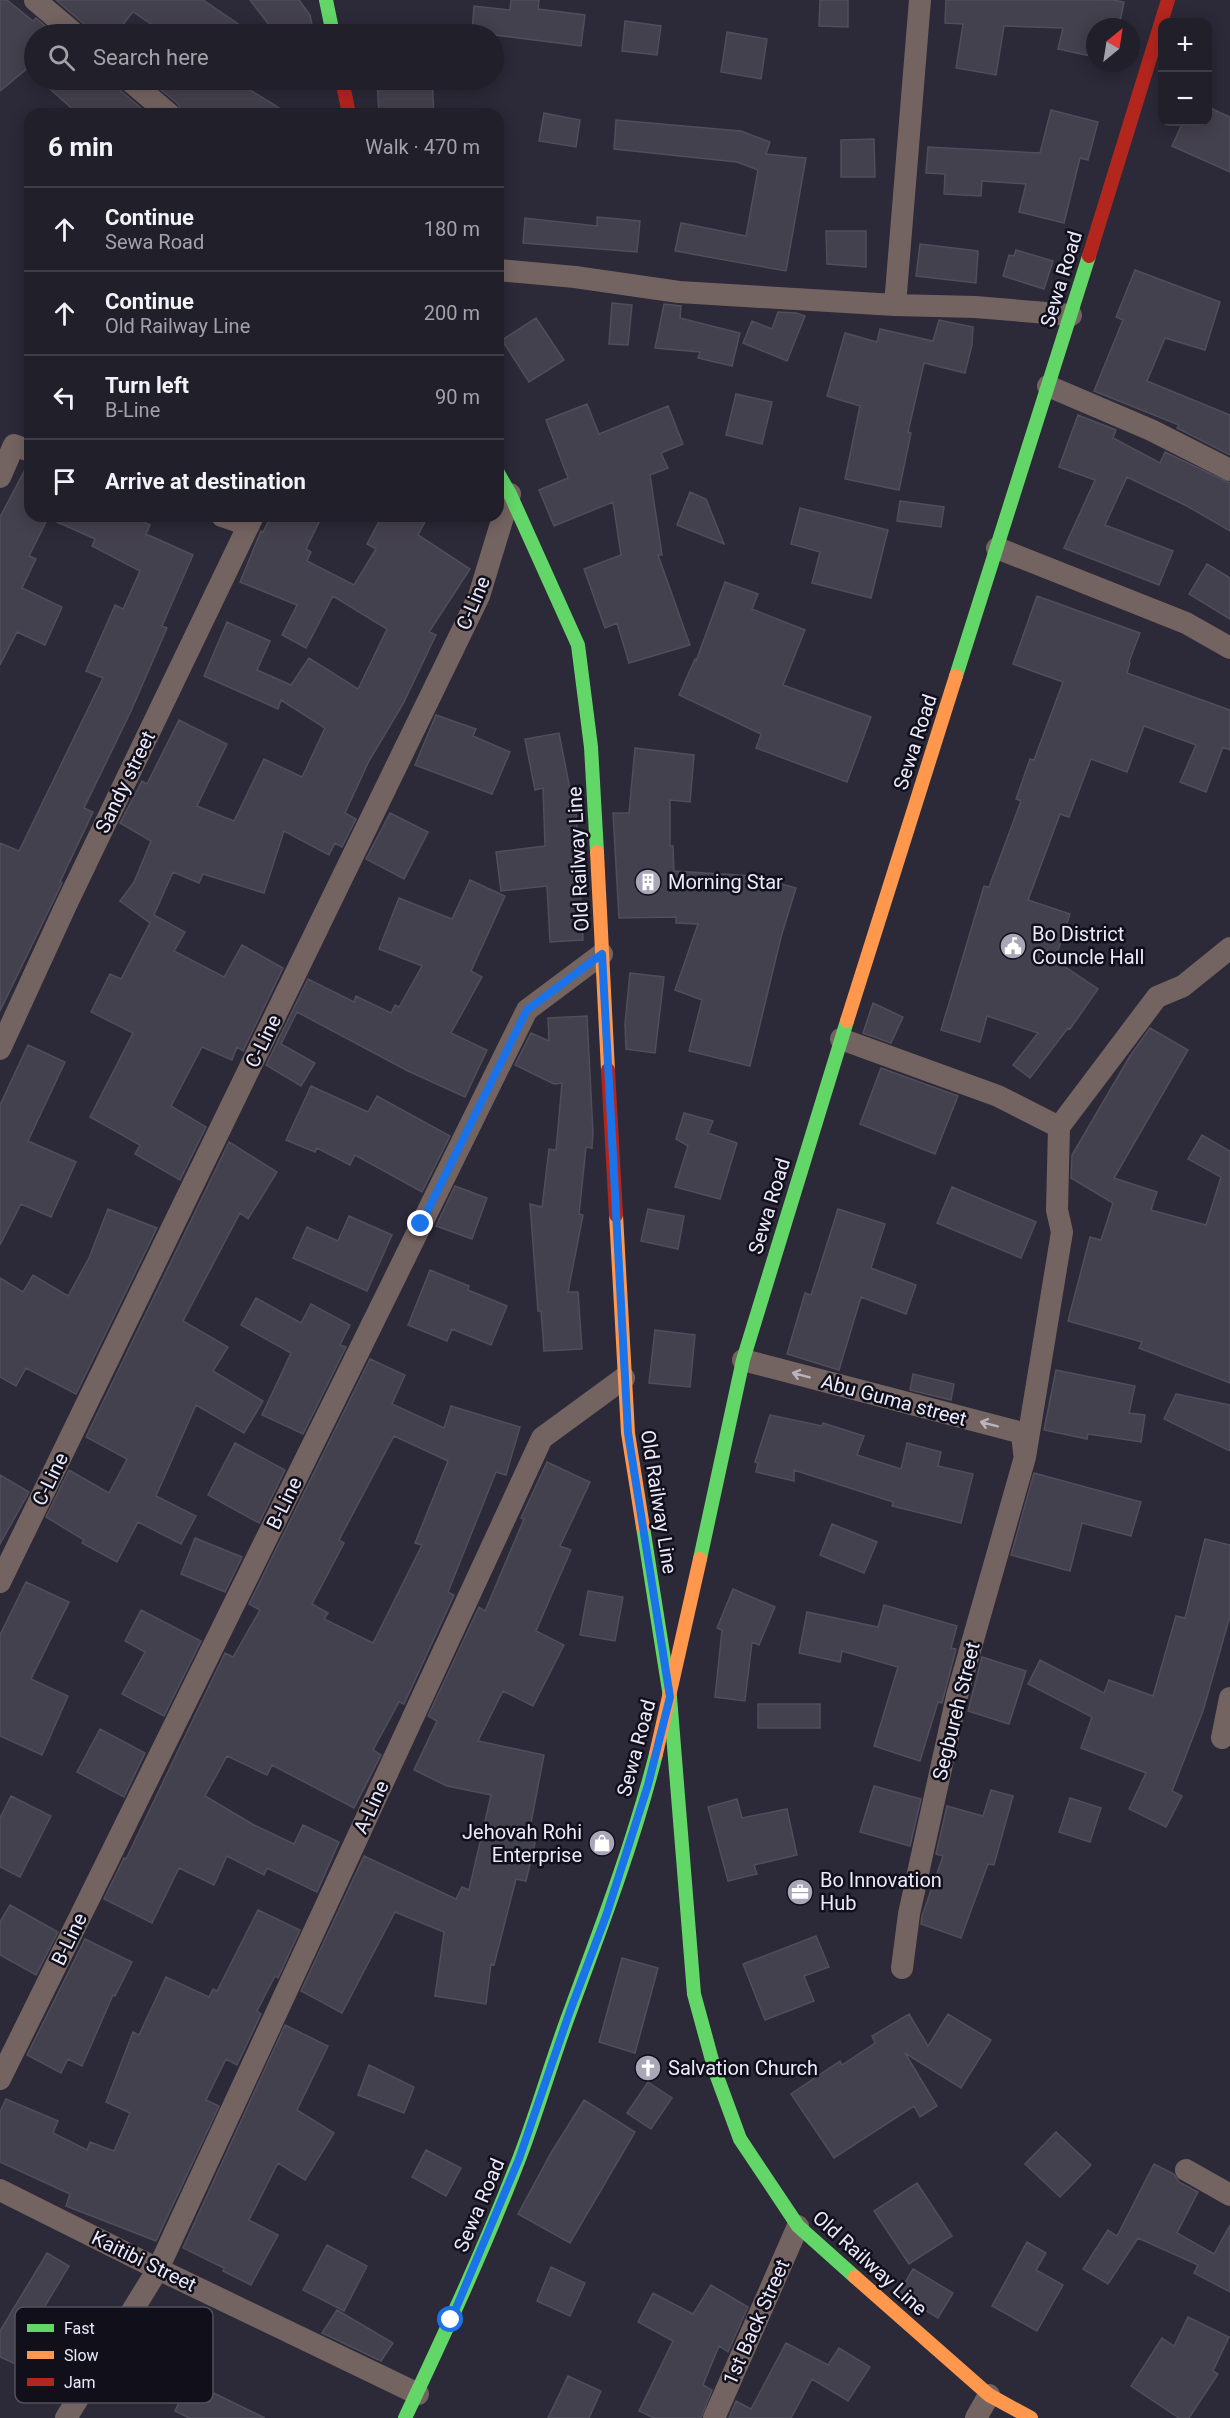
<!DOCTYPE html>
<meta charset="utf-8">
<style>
:root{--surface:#211f2a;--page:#2d2c36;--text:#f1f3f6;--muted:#a2a2a8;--line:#3e3d47}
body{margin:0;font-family:Roboto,sans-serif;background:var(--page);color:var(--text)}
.controls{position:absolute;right:18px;top:18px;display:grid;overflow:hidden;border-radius:12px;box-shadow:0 3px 15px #0003}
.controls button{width:54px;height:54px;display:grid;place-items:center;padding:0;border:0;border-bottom:2px solid var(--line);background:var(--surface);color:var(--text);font:30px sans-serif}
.compass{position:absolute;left:1086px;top:18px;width:54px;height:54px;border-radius:50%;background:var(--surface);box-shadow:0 3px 15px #0003;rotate:30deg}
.stop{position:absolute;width:18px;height:18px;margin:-14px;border:4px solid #1a73e8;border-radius:50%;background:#fff}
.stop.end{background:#1a73e8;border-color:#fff;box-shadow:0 2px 6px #0008}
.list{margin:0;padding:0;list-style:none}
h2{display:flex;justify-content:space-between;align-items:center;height:78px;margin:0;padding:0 24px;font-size:26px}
h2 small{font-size:20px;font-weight:400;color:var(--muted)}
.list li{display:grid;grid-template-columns:39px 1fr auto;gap:18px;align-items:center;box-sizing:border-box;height:84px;padding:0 24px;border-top:2px solid var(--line)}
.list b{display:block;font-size:22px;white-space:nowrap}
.list p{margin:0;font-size:20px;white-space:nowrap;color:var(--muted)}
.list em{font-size:20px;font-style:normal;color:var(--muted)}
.icon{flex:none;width:33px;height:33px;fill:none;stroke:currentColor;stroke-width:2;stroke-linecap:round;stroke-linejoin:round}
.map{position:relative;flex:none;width:1230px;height:2418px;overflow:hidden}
.search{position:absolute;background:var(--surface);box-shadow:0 3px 15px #0003;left:24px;top:24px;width:480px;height:66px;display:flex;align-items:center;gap:15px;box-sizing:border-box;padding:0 21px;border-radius:33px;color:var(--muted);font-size:22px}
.panel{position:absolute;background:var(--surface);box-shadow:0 3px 15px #0003;left:24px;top:108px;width:480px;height:414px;border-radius:18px}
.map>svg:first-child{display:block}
.building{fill:#44414e;stroke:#504e5b;stroke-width:1.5;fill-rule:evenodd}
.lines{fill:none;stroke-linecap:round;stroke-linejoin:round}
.street{stroke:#746461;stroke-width:22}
.fast{stroke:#63d668;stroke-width:14}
.slow{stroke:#ff974d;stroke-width:14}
.jam{stroke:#b3261e;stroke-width:14}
.oneway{stroke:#bbb4be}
.route{stroke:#1a73e8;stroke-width:8}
.labels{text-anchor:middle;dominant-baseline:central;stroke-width:5;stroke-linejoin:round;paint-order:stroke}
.street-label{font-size:20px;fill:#ebeafc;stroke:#100f1a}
.poi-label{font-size:20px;fill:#ebeafc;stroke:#100f1a;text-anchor:start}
.key{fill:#100f1a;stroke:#52515e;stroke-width:1.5}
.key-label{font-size:16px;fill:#ebeafc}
</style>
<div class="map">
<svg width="1230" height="2418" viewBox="0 0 1230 2418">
<rect width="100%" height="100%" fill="#2c2938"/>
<!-- building -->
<path class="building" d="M0 0H7L33 21 36 18 55 34H34V63L0 91Z
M56 0H203L253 34H166L133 12 115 34H88L84 24Z
M250 0H299L310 15 314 34H276Z
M511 0H539L538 9 585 15 581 46 472 32 474 6 510 10Z
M820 0H848V27L819 26Z
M946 0H1114L1124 2 1119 27H1095V57L1058 49 1063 28 1004 26 996 75 956 68 963 24 945 23Z
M625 21 661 26 657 55 622 51Z
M727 32 767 39 761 79 721 72Z
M40 80H116L120 90 148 114H78Z
M149 80H234L289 114H182L178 104Z
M377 80H432L434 114H379Z
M1208 107 1230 117V172L1172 146 1183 122H1208Z
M1051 110 1098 122 1088 160 1080 158 1064 223 1019 212 1026 184 982 181 981 196 944 194 945 174 926 173 928 147 1040 153Z
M544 113 580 120 576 147 539 141Z
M616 120 741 131 770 142 766 154 806 158 786 271 675 251 681 223 746 236 758 170 737 162 614 149Z
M874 139 875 177H841V140Z
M597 217 640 221 637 252 523 243 525 218 597 226Z
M826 231H866V267L827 264Z
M920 244 978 251 976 283 916 276Z
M1016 250 1053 261 1044 289 1003 276 1009 255 1014 256Z
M1135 270 1220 302 1205 350 1165 338 1147 381 1230 415V455L1177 428 1179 425 1094 391 1123 320 1116 317Z
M612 303 632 305 628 345 609 344Z
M664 304 681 306 680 318 740 333 732 366 698 358 700 352 655 348Z
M778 312 796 313 805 316 787 361 743 343 752 321 772 329Z
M536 318 564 360 529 382 502 340Z
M939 320 973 327 972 345 965 373 924 363 908 432 911 433 899 490 845 479 860 406 827 396 845 333 877 342 880 329 933 341Z
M736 394 772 402 762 444 726 435Z
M587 404 599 434 668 406 683 444 661 453 668 468 650 475 662 555H658L690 645 629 663 617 623 605 628 584 569 621 555 613 502 554 526 539 490 568 478 546 420Z
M1078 415 1116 430 1113 438 1160 463 1165 452 1230 483V531L1187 506 1127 477 1105 525 1173 551 1159 585 1064 548 1095 480 1059 467Z
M28 464H30V516H132L150 525 146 534 193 555 162 626 167 628 131 711 84 808 93 812 60 882 62 883 0 1011V843L19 851 103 678 86 671 115 605 123 609 140 571 92 546 95 539 48 518 29 556 36 559 22 588 62 607 45 645 17 632 0 665V517Z
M690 492 706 499 724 544 677 525Z
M900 501 944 507 941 527 897 521Z
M800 508 888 530 871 598 812 583 820 552 791 544Z
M271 516H322L306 549 311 552 307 561 354 585 376 549 367 544 382 516H428L418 535 470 569 429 632 436 635 403 704 369 761 345 813 356 819 342 847 335 843 329 855 284 831 264 893 203 874 199 883 173 872 154 915 185 932 174 951 224 977 242 945 283 968 243 1051 237 1047 232 1060 202 1047 171 1106 206 1127 180 1180 135 1154 140 1145 90 1117 133 1033 91 1012 110 974 121 979 150 923 120 901 134 882 151 841 120 823 142 781 147 784 179 720 227 744 197 806 234 821 264 759 302 777 325 728 281 700 278 709 204 676 227 622 270 641 257 670 291 685 309 658 358 689 387 629 333 596 306 648 282 635 297 605 240 582 261 531 263 532Z
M1207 564 1230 578V619L1189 594Z
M725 582 758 594 752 609 805 630 783 685 871 717 847 782 756 748 761 734 679 695 695 659 696 661Z
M1037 596 1140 633 1129 662 1130 663 1127 673 1230 710V750L1223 747 1206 792 1180 782 1196 745 1144 726 1127 772 1091 759 1069 817 1060 814 1028 900 1070 914 1055 960 1098 989 1070 1029 1068 1028 1030 1078 1013 1065 1038 1033 987 1016 980 1042 941 1030 984 886 989 887 1021 801 1016 799 1030 759 1034 760 1063 682 1013 664Z
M436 715 476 729 473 736 510 752 492 794 415 765Z
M559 733 574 810H576L583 940 550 942 547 886 501 891 496 852 545 846 543 788 535 790 525 739Z
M635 748 694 755 690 802 670 800V846H673L674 871 753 876 796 888 781 937 750 1066 689 1051 702 1000 675 990 698 924 676 923V917L619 918 613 813H629Z
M390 813 428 832 404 879 366 859Z
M470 880 505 896 471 971 482 977 451 1033 487 1050 465 1097 408 1071 297 1012 281 1044 315 1063 301 1086 266 1065 308 979 354 1002 356 996 391 1013 395 1005 399 1007 422 966 379 949 399 898 452 919Z
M630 973 664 977 655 1053 626 1049 625 1024Z
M873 1003 903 1017 891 1043 863 1033Z
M587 1016 593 1133 592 1148 586 1147 579 1214 583 1215 568 1292H578L582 1349 544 1351 541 1311H538L530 1204 542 1207 549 1149 556 1150 562 1083 554 1084 515 1065 531 1033 549 1041 548 1018Z
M1150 1028 1188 1050 1114 1178 1157 1192 1151 1210 1206 1225 1221 1177 1188 1159 1202 1135 1230 1151V1383L1139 1348 1142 1342 1068 1321 1090 1237 1101 1240 1113 1203 1071 1178 1072 1155 1130 1056Z
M28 1045 65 1062 28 1141 76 1162 51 1217 21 1204 0 1245V1105Z
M881 1068 958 1096 935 1154 860 1124Z
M311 1086 368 1112 377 1096 450 1136 422 1192 355 1155 350 1165 317 1148 315 1152 286 1140Z
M684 1113 713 1121 708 1133 737 1143 720 1199 675 1187 688 1146 676 1139Z
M229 1142 277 1172 248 1219 240 1213 183 1321 228 1347 213 1371 263 1401 244 1433 196 1405 156 1496 196 1516 181 1544 138 1522 117 1562 82 1543 84 1540 46 1517 69 1470 109 1493 127 1459 86 1437Z
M455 1186 487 1198 472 1239 436 1226Z
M952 1187 1036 1222 1021 1258 937 1223Z
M108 1209 157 1228 76 1394 26 1368 16 1386 0 1377V1278L23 1292 33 1275 68 1296 89 1258Z
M648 1209 684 1216 678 1249 641 1241Z
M838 1209 885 1224 871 1268 916 1285 906 1314 861 1297 839 1370 787 1354 805 1293 811 1295Z
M349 1216 392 1235 367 1291 293 1258 307 1227 338 1241Z
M430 1270 469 1286 468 1290 507 1306 491 1345 452 1329 447 1341 408 1325Z
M256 1298 301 1323 311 1304 350 1325 340 1345 346 1347 303 1434 262 1415 291 1353 241 1325Z
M655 1330 695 1335 690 1387 649 1383Z
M370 1359 405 1375 392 1404 444 1428 451 1406 520 1427 506 1475 496 1472 448 1592 454 1595 404 1704 399 1702 373 1750 381 1755 354 1808 272 1765 267 1775 227 1756 205 1796 254 1825 294 1844 303 1825 339 1842 317 1892 267 1868 264 1875 227 1856 214 1885 179 1868 152 1923 104 1899 124 1858 126 1859 225 1653 233 1657 260 1610 249 1604ZM394 1436 448 1461 415 1543 422 1545 373 1643 324 1619 328 1613 312 1604 344 1543 339 1540Z
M1056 1370 1135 1386 1129 1413 1145 1415 1141 1442 1088 1434 1087 1439 1044 1430Z
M913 1374 954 1384 951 1400 910 1390Z
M1176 1394 1230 1405V1451L1164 1419Z
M770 1415 822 1426 823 1423 864 1436 857 1455 901 1469 907 1443 941 1452 938 1466 973 1474 961 1523 892 1506 893 1502 794 1470V1481L756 1472 758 1463 755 1462Z
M235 1443 285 1470 259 1523 208 1495Z
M547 1462 590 1482 560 1546 571 1550 536 1631 564 1645 533 1706 503 1691 478 1741 544 1755 530 1828 538 1830 526 1881 516 1879 494 1965 491 1964 486 2004 435 1996 444 1932 395 1912 342 2013 301 1991 364 1856 456 1899 462 1887 469 1890 491 1795 447 1786 414 1770 437 1721 428 1716 479 1607 485 1611 524 1519 521 1518Z
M1034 1473 1141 1502 1131 1536 1082 1523 1070 1571 1011 1555Z
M0 1475 29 1492 0 1544Z
M832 1524 877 1542 864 1573 820 1555Z
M195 1538 242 1557 225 1592 181 1574Z
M1205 1539 1230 1545V1616L1203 1711 1172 1791 1182 1796 1166 1827 1129 1809 1146 1773 1081 1748 1092 1717 1028 1684 1040 1660 1104 1693 1109 1680 1153 1696 1176 1616 1185 1618Z
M26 1582 69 1602 31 1679 68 1696 42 1755 0 1736V1635Z
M733 1589 775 1607 759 1645 752 1642 745 1701 715 1697 722 1630 717 1628Z
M588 1591 623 1597 615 1641 580 1635Z
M884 1605 957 1626 951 1648 956 1649 942 1703 938 1702 920 1761 874 1746 898 1667 842 1651 840 1662 799 1653 807 1612 878 1627Z
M141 1610 201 1641 164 1716 122 1694 145 1652 125 1641Z
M982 1657 1026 1671 1009 1724 968 1711Z
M758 1704H820V1728H758Z
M100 1729 145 1753 124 1797 77 1772Z
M874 1786 921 1799 910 1846 860 1832Z
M991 1790 1013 1796 994 1865 988 1864 961 1938 921 1924 922 1916 943 1856 936 1854 947 1806 983 1816Z
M11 1796 51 1816 20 1877 0 1867V1818Z
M1070 1798 1101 1808 1090 1842 1059 1832Z
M737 1799 742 1818 787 1809 797 1855 754 1865 757 1874 728 1881 708 1807Z
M10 1905 58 1932 36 1975 0 1955V1922Z
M258 1910 300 1930 278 1978 275 1976 257 2011 261 2014 237 2065 226 2059 206 2100 219 2106 156 2241 66 2206 70 2194 0 2162V2112L6 2099 58 2121 53 2133 87 2150 90 2142 114 2151 130 2113 106 2102 133 2032 139 2035 166 1977 209 1997 213 1989 217 1991Z
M816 1936 829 1967 804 1976 814 2001 765 2020 743 1964Z
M85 1939 132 1962 115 1996 113 1995 82 2066 68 2059 61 2073 27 2055Z
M622 1958 658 1968 635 2053 599 2042Z
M909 2014 928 2046 948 2014 991 2040 961 2088 905 2053 937 2106 920 2117 914 2106 834 2158 791 2094 840 2061 842 2065 875 2043 872 2036Z
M285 2025 328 2046 297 2110 334 2133 305 2180 278 2163 249 2220 278 2235 251 2285 223 2271 224 2268 183 2248Z
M369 2065 414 2087 404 2113 358 2095Z
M648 2082 672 2098 651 2129 627 2113Z
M584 2100 635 2132 570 2243 518 2214 551 2153Z
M1056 2132 1091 2165 1060 2197 1025 2164Z
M426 2150 461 2168 446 2196 412 2177Z
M1154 2164 1174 2174 1179 2182 1198 2192 1177 2233 1214 2254 1230 2225V2292L1194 2273 1198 2265 1138 2238 1108 2284 1083 2269 1108 2230 1117 2236Z
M917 2183 952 2236 909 2264 874 2211Z
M1027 2242 1046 2253 1036 2270 1063 2285 1037 2331 992 2306Z
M327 2245 367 2266 344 2311 303 2290Z
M47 2253 69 2266 33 2326 56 2336 51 2348 78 2360 66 2387 0 2357V2331Z
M551 2267 585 2283 570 2316 537 2301Z
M913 2269 953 2293 938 2318 913 2303 900 2291Z
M711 2285 748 2307 728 2352 719 2346 703 2385 712 2390 701 2418H654L639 2411 673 2341 638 2322 653 2293 693 2314Z
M337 2310 393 2343 381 2361 322 2333Z
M1188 2317 1229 2337 1213 2371 1218 2374 1189 2418H1179L1131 2386 1162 2338 1174 2346Z
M786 2343 828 2365 839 2348 870 2367 848 2401 812 2379 791 2418H729L736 2401 751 2409Z
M568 2376 601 2391 589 2418H548Z
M189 2381 265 2418H189L175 2411Z"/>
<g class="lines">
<!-- street -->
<path class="street" d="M35 0 75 34
M129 80 169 114
M498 270 575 277 679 292 895 305 975 307 1071 315
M895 305 920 0
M1048 386 1151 430 1230 470
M0 477 14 445 30 451
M222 516 249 525
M997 548 1186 623 1230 648
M841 1039 998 1096 1059 1127 1057 1210 1062 1232 1025 1457 957 1696 909 1914 902 1968
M0 1049 67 903 253 516
M1059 1127 1157 997 1183 986 1230 948
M743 1360 1022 1433 1024 1453
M0 1582 479 596 510 494
M1222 1738 1230 1698
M0 2079 527 1010 602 954
M1186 2170 1230 2195
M0 2190 158 2269 418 2394
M66 2418 158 2269 542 1438 624 1378
M714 2418 798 2226
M976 2418 989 2395"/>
<!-- fast -->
<path class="fast" d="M326 0 333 34
M498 473 510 494 578 645 591 747 597 852
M956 676 1089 256
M643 1527 670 1697 694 1994 715 2071 740 2139 798 2226 855 2277
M700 1559 743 1360 847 1021
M405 2418C445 2333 485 2247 519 2159 538 2110 552 2059 571 2009 602 1925 634 1841 656 1754"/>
<!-- slow -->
<path class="slow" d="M597 852 608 1070
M847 1021 956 676
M616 1215 628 1433 643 1527
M656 1754 700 1559
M855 2277 989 2395 1031 2418"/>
<!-- jam -->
<path class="jam" d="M342 80 349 114
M1089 256 1168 0
M608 1070 616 1215"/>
</g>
<!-- one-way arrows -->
<defs><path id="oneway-shaft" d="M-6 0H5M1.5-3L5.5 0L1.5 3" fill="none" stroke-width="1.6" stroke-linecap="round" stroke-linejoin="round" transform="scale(1.5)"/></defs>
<g class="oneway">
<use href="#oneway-shaft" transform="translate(801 1375) rotate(-165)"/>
<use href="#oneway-shaft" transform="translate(989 1424) rotate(-165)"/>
</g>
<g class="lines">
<!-- route -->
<path class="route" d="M421 1224 527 1010 602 954 628 1433 670 1697 648 1785 606 1916 570 2011 519 2159 451 2320"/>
</g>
<!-- icons -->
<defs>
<symbol id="building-disc" viewBox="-11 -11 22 22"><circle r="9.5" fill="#a8a6b7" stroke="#100f1a"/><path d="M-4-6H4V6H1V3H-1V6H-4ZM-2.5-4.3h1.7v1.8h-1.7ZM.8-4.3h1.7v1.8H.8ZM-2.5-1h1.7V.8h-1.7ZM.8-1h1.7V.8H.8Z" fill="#fff"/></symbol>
<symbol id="civic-disc" viewBox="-11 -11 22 22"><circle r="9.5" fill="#a8a6b7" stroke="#100f1a"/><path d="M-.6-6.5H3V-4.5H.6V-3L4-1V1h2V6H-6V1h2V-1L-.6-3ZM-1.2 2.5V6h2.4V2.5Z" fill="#fff"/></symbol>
<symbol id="shop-disc" viewBox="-11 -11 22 22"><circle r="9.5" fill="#a8a6b7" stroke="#100f1a"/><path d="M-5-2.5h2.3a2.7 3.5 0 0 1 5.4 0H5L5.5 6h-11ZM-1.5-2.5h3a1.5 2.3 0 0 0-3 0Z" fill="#fff"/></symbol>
<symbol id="office-disc" viewBox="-11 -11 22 22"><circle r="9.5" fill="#a8a6b7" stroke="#100f1a"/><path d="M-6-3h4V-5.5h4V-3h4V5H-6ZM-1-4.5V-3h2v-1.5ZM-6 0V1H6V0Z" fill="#fff"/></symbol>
<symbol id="church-disc" viewBox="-11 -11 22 22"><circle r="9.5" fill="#a8a6b7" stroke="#100f1a"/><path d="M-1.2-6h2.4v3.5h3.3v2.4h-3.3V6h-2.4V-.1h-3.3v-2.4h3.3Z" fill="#fff"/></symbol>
</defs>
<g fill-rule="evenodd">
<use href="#building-disc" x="633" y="867" width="30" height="30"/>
<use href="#civic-disc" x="998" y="931" width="30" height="30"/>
<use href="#shop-disc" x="587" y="1828" width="30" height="30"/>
<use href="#office-disc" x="785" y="1877" width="30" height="30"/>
<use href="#church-disc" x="633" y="2053" width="30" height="30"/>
</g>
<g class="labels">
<!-- street labels -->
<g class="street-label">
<text transform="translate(1061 279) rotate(-73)">Sewa Road</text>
<text transform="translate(473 603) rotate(-67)">C-Line</text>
<text transform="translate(915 742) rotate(-72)">Sewa Road</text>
<text transform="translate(125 782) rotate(-64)">Sandy street</text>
<text transform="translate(578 859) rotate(-93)">Old Railway Line</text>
<text transform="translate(263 1041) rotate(-64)">C-Line</text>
<text transform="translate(769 1206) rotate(-73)">Sewa Road</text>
<text transform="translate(894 1400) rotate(15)">Abu Guma street</text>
<text transform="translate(50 1479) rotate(-64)">C-Line</text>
<text transform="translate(659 1502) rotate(81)">Old Railway Line</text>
<text transform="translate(284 1503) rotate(-64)">B-Line</text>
<text transform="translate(956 1711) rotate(-76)">Segbureh Street</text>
<text transform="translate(636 1748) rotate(-75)">Sewa Road</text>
<text transform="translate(371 1807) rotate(-65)">A-Line</text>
<text transform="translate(69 1939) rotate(-64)">B-Line</text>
<text transform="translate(479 2205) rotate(-67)">Sewa Road</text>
<text transform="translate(144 2261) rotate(26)">Kaitibi Street</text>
<text transform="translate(870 2263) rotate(42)">Old Railway Line</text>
<text transform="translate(756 2322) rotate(-66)">1st Back Street</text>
</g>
<!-- poi labels -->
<g class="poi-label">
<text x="668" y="882">Morning Star</text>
<text x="1032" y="934">Bo District<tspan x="1032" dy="23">Councle Hall</tspan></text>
<text x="582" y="1832" text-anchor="end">Jehovah Rohi<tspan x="582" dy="23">Enterprise</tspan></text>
<text x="820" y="1880">Bo Innovation<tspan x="820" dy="23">Hub</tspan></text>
<text x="668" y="2068">Salvation Church</text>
</g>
</g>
<!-- legend -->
<rect x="15" y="2307" width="198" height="96" rx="9" class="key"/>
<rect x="27" y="2324" width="27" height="8" fill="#63d668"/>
<rect x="27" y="2351" width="27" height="8" fill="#ff974d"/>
<rect x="27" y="2378" width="27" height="8" fill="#b3261e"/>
<g class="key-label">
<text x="64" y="2334">Fast</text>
<text x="64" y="2361">Slow</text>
<text x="64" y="2388">Jam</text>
</g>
</svg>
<div class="controls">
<button>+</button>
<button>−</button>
</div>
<svg class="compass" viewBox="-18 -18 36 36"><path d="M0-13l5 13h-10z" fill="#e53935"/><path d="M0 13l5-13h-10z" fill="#a2a2a8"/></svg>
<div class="stop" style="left:451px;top:2320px"></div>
<div class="stop end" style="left:421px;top:1224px"></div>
<div class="search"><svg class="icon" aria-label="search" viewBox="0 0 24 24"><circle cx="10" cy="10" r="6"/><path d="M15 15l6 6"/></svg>Search here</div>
<section class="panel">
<h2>6 min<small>Walk · 470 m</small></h2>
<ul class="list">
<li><svg class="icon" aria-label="ahead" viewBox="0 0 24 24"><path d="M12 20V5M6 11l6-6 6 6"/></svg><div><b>Continue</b><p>Sewa Road</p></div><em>180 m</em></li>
<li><svg class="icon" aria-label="ahead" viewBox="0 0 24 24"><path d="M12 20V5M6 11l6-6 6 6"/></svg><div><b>Continue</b><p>Old Railway Line</p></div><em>200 m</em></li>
<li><svg class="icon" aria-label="left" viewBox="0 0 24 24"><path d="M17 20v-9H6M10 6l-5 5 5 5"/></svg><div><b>Turn left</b><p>B-Line</p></div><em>90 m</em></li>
<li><svg class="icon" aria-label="arrive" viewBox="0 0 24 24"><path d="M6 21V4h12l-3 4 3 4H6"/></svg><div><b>Arrive at destination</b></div></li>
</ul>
</section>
</div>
